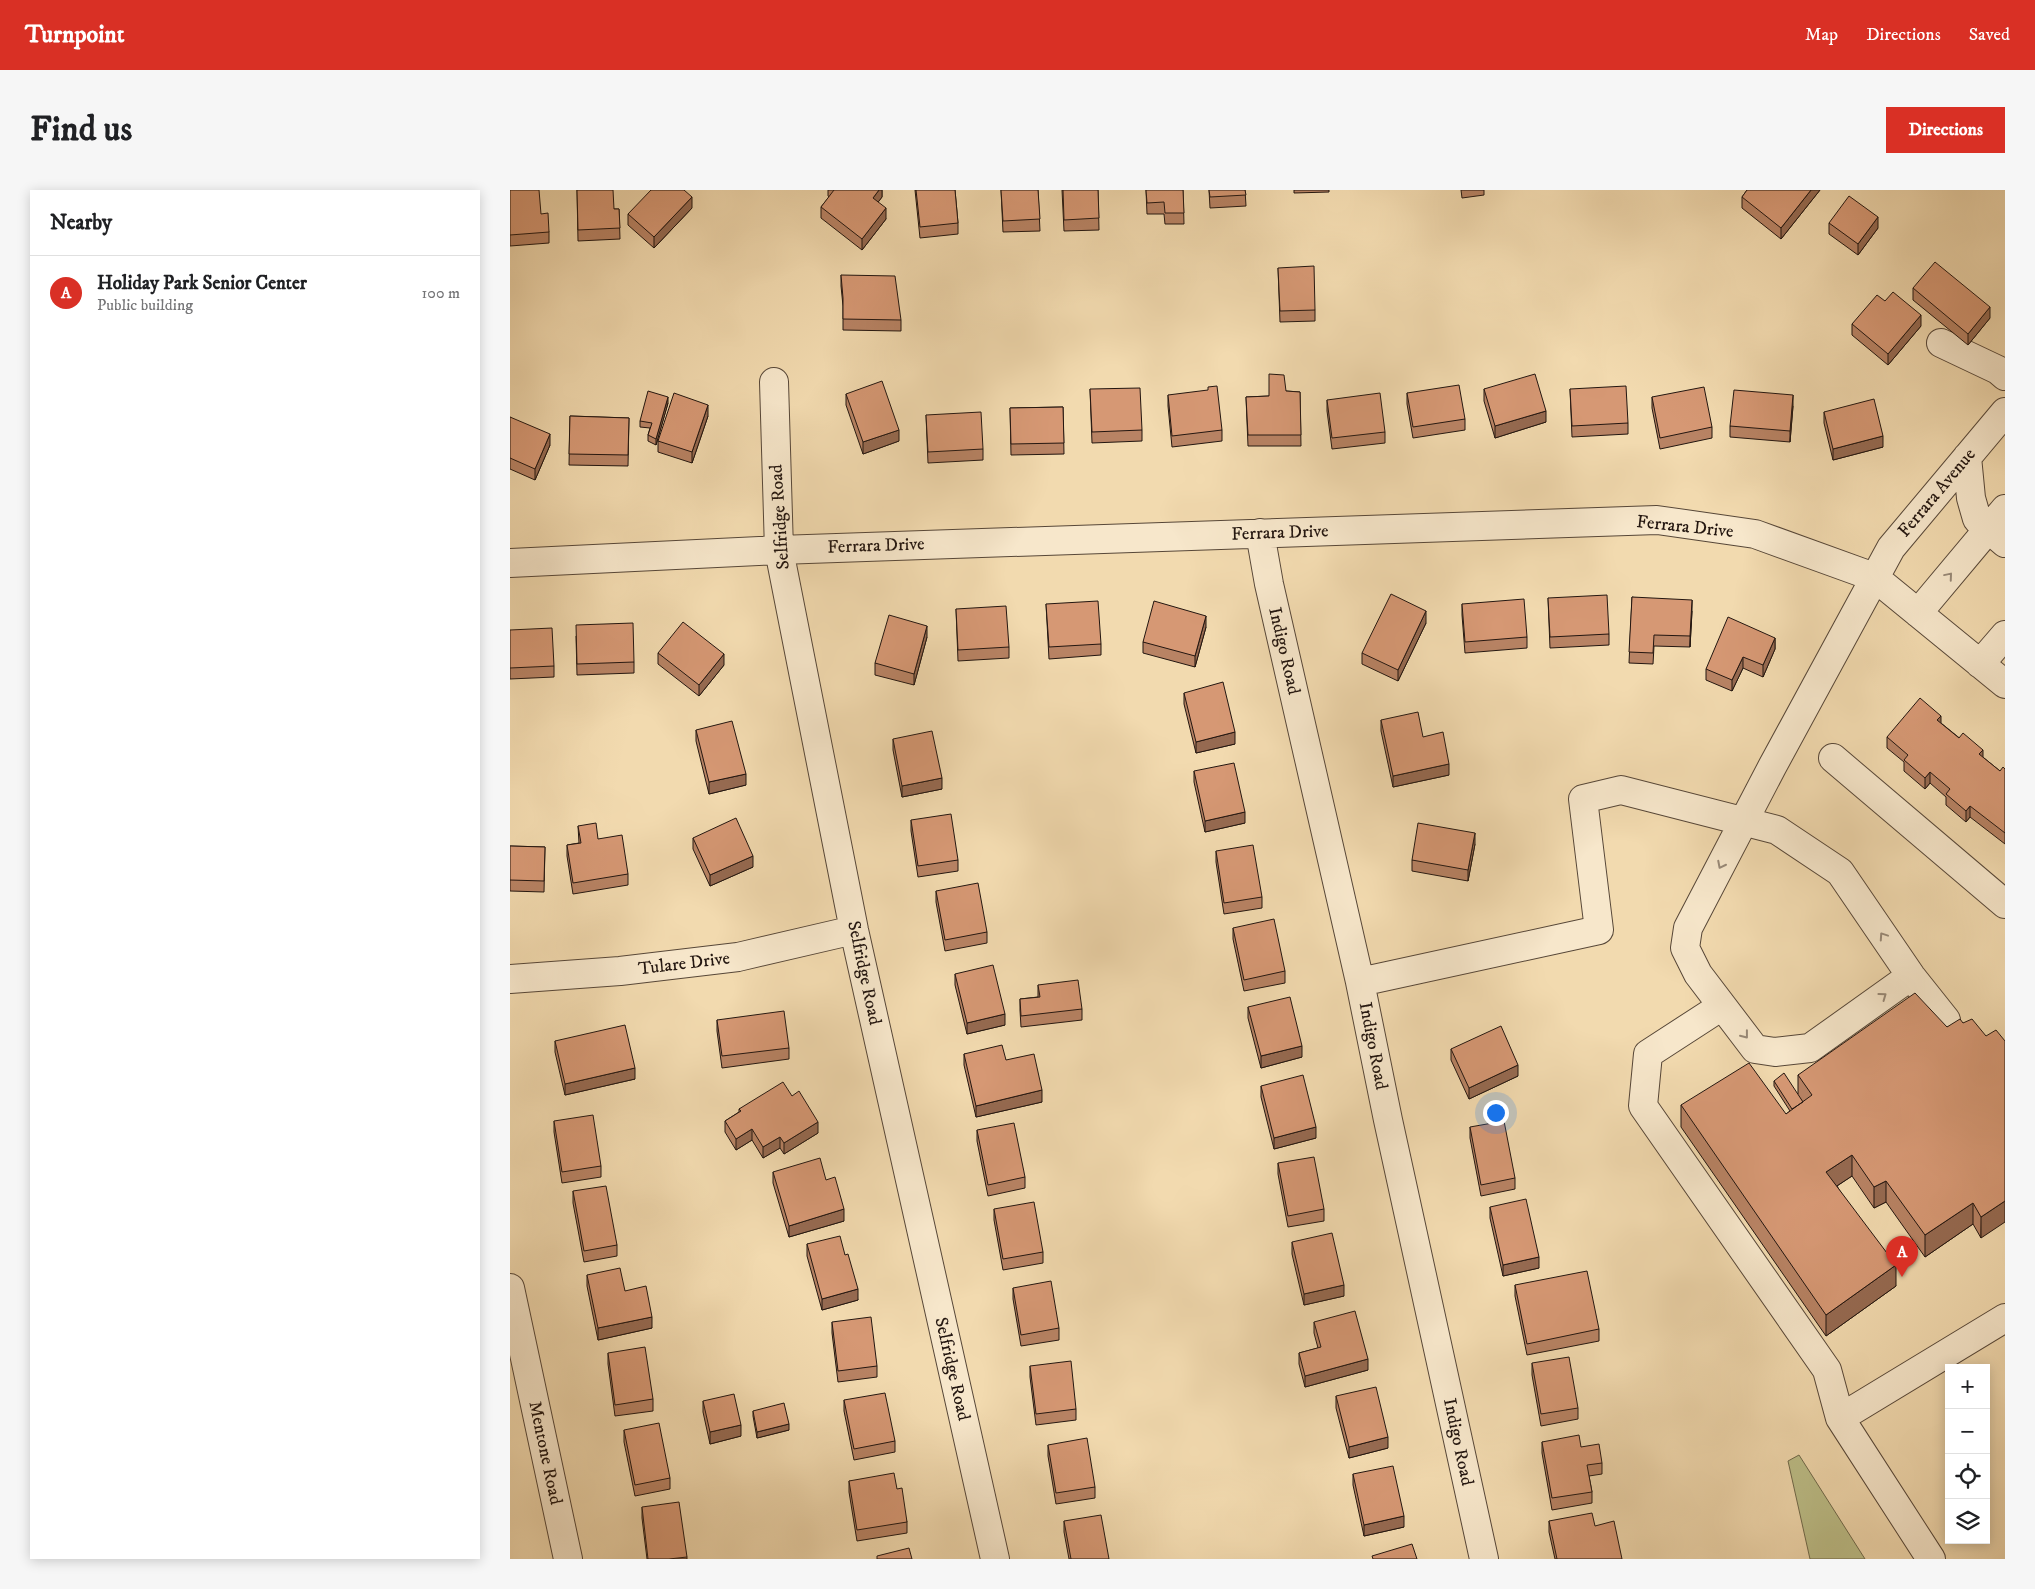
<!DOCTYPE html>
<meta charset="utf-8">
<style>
:root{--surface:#fff;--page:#f6f6f6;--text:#202124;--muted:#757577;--line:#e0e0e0;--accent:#d93025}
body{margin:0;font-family:"IM FELL DW Pica",serif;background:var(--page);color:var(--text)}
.controls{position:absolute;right:15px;bottom:15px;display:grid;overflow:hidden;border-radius:0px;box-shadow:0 2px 12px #0003}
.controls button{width:45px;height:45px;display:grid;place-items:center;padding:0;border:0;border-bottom:1px solid var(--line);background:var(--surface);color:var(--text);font:25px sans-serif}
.you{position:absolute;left:985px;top:922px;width:18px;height:18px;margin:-12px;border:4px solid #fff;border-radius:50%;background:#1a73e8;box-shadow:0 0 0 8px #1a73e833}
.badge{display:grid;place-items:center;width:32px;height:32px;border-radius:50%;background:var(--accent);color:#fff;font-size:16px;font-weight:700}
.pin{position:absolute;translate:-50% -41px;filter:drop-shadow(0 1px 2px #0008)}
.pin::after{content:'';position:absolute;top:26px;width:18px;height:15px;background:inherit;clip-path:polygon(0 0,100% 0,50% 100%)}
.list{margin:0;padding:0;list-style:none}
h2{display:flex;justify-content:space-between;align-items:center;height:65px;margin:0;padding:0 20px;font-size:21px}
h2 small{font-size:16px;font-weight:400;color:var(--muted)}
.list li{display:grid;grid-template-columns:32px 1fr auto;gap:15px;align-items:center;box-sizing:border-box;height:75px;padding:0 20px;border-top:1px solid var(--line)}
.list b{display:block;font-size:19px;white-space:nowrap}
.list p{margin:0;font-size:16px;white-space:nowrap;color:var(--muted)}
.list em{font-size:16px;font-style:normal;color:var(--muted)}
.icon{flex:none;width:28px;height:28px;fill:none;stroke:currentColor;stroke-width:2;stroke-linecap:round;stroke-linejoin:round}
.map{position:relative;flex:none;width:1495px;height:1369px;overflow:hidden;border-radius:0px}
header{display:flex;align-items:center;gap:30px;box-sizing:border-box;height:70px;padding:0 25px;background:var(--accent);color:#fff}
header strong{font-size:24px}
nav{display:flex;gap:28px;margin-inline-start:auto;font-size:18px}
.intro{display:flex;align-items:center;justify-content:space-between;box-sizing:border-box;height:120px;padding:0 30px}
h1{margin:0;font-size:35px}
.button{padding:12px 22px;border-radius:0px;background:var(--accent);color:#fff;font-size:18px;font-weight:700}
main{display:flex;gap:30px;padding:0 30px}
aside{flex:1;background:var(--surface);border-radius:0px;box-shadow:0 2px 12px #0003}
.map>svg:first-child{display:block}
.garden{fill:#bdbf89;stroke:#706a4c}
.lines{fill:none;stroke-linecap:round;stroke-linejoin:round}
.minor-casing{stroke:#574738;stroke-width:30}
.minor{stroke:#f7e7cb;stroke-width:28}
.wall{fill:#b88364;stroke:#231610}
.shaded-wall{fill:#966a51;stroke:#231610}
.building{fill:#d69874;stroke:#231610}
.oneway{stroke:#988977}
.labels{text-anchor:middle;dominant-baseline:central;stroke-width:4.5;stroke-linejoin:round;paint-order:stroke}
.street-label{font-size:18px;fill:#231610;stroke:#f7e7cb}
</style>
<header>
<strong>Turnpoint</strong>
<nav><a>Map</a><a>Directions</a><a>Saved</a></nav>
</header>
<div class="intro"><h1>Find us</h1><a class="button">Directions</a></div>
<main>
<aside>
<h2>Nearby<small></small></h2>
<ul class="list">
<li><span class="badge">A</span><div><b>Holiday Park Senior Center</b><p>Public building</p></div><em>100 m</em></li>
</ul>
</aside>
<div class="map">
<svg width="1495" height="1369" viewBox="0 0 1495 1369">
<rect width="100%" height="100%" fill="#f2daaf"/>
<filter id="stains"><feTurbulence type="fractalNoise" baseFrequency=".004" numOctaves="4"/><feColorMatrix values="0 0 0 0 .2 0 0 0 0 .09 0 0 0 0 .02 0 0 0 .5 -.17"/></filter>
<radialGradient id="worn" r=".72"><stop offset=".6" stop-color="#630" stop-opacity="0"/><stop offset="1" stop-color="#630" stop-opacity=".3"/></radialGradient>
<!-- garden -->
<path class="garden" d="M1289 1265 1355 1369H1300L1278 1271Z"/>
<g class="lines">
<defs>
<path id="minor" d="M1431 153 1488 180 1495 186
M264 192 269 360 344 740 485 1369
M1457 267 1461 308 1467 329 1495 353
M750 343 759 394 850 792 878 930 974 1369
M0 373 269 360 1147 330 1245 344 1364 387 1495 494
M1408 423 1495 319
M1470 474 1495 445
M1323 568 1495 714
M1401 786 1300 858 1265 862 1245 859 1188 784 1175 758 1178 738 1262 577 1381 358 1495 222
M0 789 110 781 228 767 344 740
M850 792 1089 740 1073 609 1111 600 1267 640 1330 682 1401 786 1436 830
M1212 816 1138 864 1133 916 1317 1180 1330 1228 1421 1369
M0 1098 58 1369
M1330 1228 1495 1128"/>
</defs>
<!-- minor casing -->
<use href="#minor" class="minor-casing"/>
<!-- minor -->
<use href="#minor" class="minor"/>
</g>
<!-- wall -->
<path class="wall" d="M0 0 31 24 39 42V53L0 56Z
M67 0 104 19H109L110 49 68 51Z
M318 0H372V7L368 12 376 29 352 60 311 28V17L319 7 318 6Z
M405 0H445L448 33V44L410 48Z
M491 0H528L530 41 493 42Z
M552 0H588L589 40 554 41Z
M636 0H673L674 34H655L654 24H637Z
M699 0H735L736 16 700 18Z
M784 0H819V2L784 3Z
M951 0H974V5L952 8Z
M1237 0H1310L1271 49 1232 18V7Z
M182 18 144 58 118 35V24Z
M1319 33 1368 38 1348 65 1319 44Z
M768 78 805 120V131L770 132Z
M331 85 391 130V141L333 140V116L331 96Z
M1403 98 1480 128 1458 155 1403 110Z
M1375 111 1411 136 1378 175 1342 145V134Z
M580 199 632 240V251L582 253Z
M974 199 1036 232 985 248 974 211Z
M1060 199 1118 233V244L1062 247Z
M776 201 790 202 791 256H738L736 207 759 206Z
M897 203 955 229V240L903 248 897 214Z
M336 204 389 251 353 264 336 215Z
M658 205 712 240V251L662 257 658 216Z
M1142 207 1202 237V248L1150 259 1142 218Z
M817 210 875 242V253L822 259 817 221Z
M158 213 146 255 138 251V245L140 238 130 237V231Z
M1283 216 1280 252 1220 247V236Z
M553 217 554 264 501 265 500 218Z
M1314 222 1373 257 1323 270 1314 233Z
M416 225 473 259V270L418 273Z
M60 226 119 228 118 276 59 275Z
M198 226 182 273 148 262V251Z
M0 227 40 255 25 290 0 279Z
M1122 407 1182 421 1180 457 1144 456 1143 474 1119 473Z
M1038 408 1099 444V455L1040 458Z
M536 414 591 454V465L539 469Z
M952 414 1017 447V458L955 463 952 425Z
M446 419 499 457V468L448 471Z
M916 433 888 491 852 474V463Z
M696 437 685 477 633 463V452Z
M0 440 44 476V487L0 489Z
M66 446 124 472V483L67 485Z
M417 447 404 495 365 485V473Z
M1265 448V459L1253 487 1233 478 1222 501 1196 490V479Z
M148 463 214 475 189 506 148 474Z
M674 503 725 554 686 563 674 514Z
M871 530 939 585 883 597 871 541Z
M1431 533 1490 581 1495 579V654L1460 627 1456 632 1436 615V607L1420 593 1415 599 1394 581V572L1377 558V547Z
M186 540 236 595 199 604 186 551Z
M383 549 432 599 392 607 383 560Z
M684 581 735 633 695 642 684 592Z
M401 630 448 670V681L408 687 401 641Z
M68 636 88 649 118 684V695L63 704 57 666V655L69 653Z
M183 648 243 677 200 696 183 659Z
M965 654 958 691 902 681V670Z
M0 656 35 657 34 702 0 701Z
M706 661 752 707V718L714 724 706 672Z
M426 701 477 742V753L435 761 426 712Z
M723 738 775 781V793L734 801 723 749Z
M445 784 495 835 457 844 445 795Z
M528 795 572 819V830L511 837 510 820V809L528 807Z
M738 817 792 867 751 878 738 828Z
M207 830 279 858V869L212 878 207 841Z
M1453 833 1476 846 1471 1048 1463 1034 1415 1067 1376 1012 1364 1018 1342 986 1327 996 1386 1096 1316 1146 1171 937V915L1276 924 1280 921 1264 896V891L1288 904V885L1437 837Z
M45 851 125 889 55 905 45 862Z
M941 859 1008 886 959 909 941 870Z
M454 864 496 870 532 912 466 927 454 875Z
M751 896 806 948 764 959 751 907Z
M282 906 308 943 274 964 270 958 253 968 242 950 226 960 215 942V931L229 922V919Z
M44 931 91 976V987L52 993 44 942Z
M960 937 1005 988V999L971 1006 960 948Z
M467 940 515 987V998L478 1006 467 951Z
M768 973 814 1019V1031L778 1037 768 984Z
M263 982 334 1031 279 1047 263 993Z
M63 1001 107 1055V1066L74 1072 63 1013Z
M980 1017 1029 1078 993 1086 980 1028Z
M484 1019 533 1062V1073L493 1080 484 1030Z
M782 1052 834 1106 794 1115 782 1064Z
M297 1054 335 1065 348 1110 312 1120 297 1066Z
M77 1085 115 1101 142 1138 88 1150 77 1096Z
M1005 1095 1089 1139V1151L1017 1165 1005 1106Z
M503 1098 549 1138V1150L511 1156 503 1109Z
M322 1132 367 1176V1187L328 1192 322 1143Z
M804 1132 858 1180 795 1197 789 1174V1163L808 1158 804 1143Z
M98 1163 143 1209V1221L105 1226 98 1174Z
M1022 1173 1068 1218V1229L1031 1236 1022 1185Z
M520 1176 566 1219V1230L526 1235 520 1187Z
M826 1206 878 1258 839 1268 826 1218Z
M334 1210 385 1251V1262L344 1270 334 1221Z
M193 1211 231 1246 200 1254 193 1222Z
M243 1221 279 1240 247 1248 243 1226Z
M114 1240 160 1288V1299L125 1306 114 1252Z
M1032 1252 1071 1257 1092 1273V1284L1079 1286 1082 1302V1313L1042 1320 1032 1263Z
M538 1255 585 1297V1308L546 1314 538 1266Z
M843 1284 894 1337 854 1346 843 1295Z
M339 1291 387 1299 397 1332V1343L347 1351 339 1302Z
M132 1317 177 1367V1369H137L132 1328Z
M554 1331 599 1369H559L554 1342Z
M1039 1331 1112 1369H1045L1039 1342Z"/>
<!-- shaded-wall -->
<path class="shaded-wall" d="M369 0H372V7L363 19V8Z
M1301 0H1310L1271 49V38Z
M182 7V18L144 58V47Z
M376 18V29L352 60V49Z
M1368 27V38L1348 65V54Z
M1480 117V128L1458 155V144Z
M1411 125V136L1378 175V164Z
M1283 205V216L1280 252V241Z
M158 207V213L146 255V249Z
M198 215V226L182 273V262Z
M1036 221V232L985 248V236Z
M389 240V251L353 264V252Z
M40 244V255L25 290V279Z
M1373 246V257L1323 270V259Z
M1182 410V421L1180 457V446Z
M916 421V433L888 491V480Z
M696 426V437L685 477V466Z
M417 436V447L404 495V484Z
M1265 448V459L1253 487V475Z
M214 464V475L189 506V495Z
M1233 467V478L1222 501V490Z
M1431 526V537L1427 530Z
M725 542V554L686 563V552Z
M1473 560V571L1469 564Z
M939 574V585L883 597V586Z
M1420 582V593L1415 599V588Z
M236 584V595L199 604V592Z
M432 588V599L392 607V596Z
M1460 616V627L1456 632V621Z
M735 622V633L695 642V631Z
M965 643V654L958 691V680Z
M243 666V677L200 696V685Z
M495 824V835L457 844V833Z
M792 856V867L751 878V866Z
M1008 875V886L959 909V898Z
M125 878V889L55 905V894Z
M532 900V912L466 927V916Z
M308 932V943L274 964V953Z
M806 937V948L764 959V948Z
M242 939V950L226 960V949Z
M270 947V958L253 968V957Z
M1342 965V986L1316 1003V982Z
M1376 991V1012L1364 1018V997Z
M1495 1011V1032L1471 1048V1027Z
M1463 1013V1034L1415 1067V1045Z
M334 1019V1031L279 1047V1036Z
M1029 1067V1078L993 1086V1075Z
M1386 1075V1096L1316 1146V1125Z
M834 1095V1106L794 1115V1104Z
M348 1099V1110L312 1120V1109Z
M142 1127V1138L88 1150V1138Z
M858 1169V1180L795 1197V1186Z
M279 1234V1240L247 1248V1242Z
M231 1235V1246L200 1254V1242Z
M878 1247V1258L839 1268V1257Z
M894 1326V1337L854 1346V1335Z"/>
<!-- building -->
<path class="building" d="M0 0H29L31 24 38 23 39 42 0 45Z
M67 0H103L104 19H109L110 38 68 40Z
M141 0H174L182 7 144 47 118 24Z
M324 0H369L363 8 376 18 352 49 311 17Z
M406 0H445L448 33 410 37Z
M491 0H528L530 29 493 31Z
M553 0H588L589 28 554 30Z
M636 0H673L674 23H655L654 12 637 13Z
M699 0H735L736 5 700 7Z
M1237 0H1301L1271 38 1232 7Z
M1339 6 1368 27 1348 54 1319 33Z
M1425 72 1480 117 1458 144 1403 98Z
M804 76 805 120 770 121 768 78Z
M331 85 385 86 391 130 333 129V108Z
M1383 102 1411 125 1378 164 1342 134 1367 105 1375 111Z
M759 184 774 185 776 201 790 202 791 245H738L736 207 759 206Z
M1025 184 1036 221 985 236 974 199Z
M372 191 389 240 353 252 336 204Z
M949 195 955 229 903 237 897 203Z
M707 196 712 240 662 246 658 205 698 200V197Z
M1116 196 1118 233 1062 236 1060 199Z
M1194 197 1202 237 1150 248 1142 207Z
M630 198 632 240 582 242 580 199Z
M1224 200 1283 205 1280 241 1220 236Z
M138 201 158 207 146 249 138 245 142 233 130 231Z
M164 203 198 215 182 262 148 251Z
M870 203 875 242 822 248 817 210Z
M1364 209 1373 246 1323 259 1314 222Z
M553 217 554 253 501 254 500 218Z
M471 222 473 259 418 262 416 225Z
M60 226 119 228 118 265 59 264Z
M0 227 40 244 25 279 0 268Z
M881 404 916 421 888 480 852 463Z
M1097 405 1099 444 1040 447 1038 408Z
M1122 407 1182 410 1180 446 1144 445 1143 463 1119 462Z
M1014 409 1017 447 955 452 952 414Z
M588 411 591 454 539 457 536 414Z
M644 411 696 426 685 466 633 452Z
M496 416 499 457 448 460 446 419Z
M379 425 417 436 404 484 365 473Z
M1218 427 1265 448 1253 475 1233 467 1222 490 1196 479Z
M173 432 214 464 189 495 148 463Z
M123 433 124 472 67 474 66 435Z
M42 438 44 476 0 478V440Z
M713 492 725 542 686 552 674 503Z
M1410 508 1431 526 1427 530 1449 548 1453 543 1473 560 1469 564 1490 581 1493 577 1495 579V643L1460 616 1456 621 1436 604 1440 599 1420 582 1415 588 1394 570 1398 565 1377 547Z
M908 522 913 547 933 542 939 574 883 586 871 530Z
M222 531 236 584 199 592 186 540Z
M422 541 432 588 392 596 383 549Z
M724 573 735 622 695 631 684 581Z
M441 624 448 670 408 676 401 630Z
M226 628 243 666 200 685 183 648Z
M86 633 88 649 112 645 118 684 63 693 57 655 71 653 68 636Z
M908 633 965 643 958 680 902 670Z
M743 655 752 707 714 713 706 661Z
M0 656 35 657 34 691 0 690Z
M468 693 477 742 435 750 426 701Z
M764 729 775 781 734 790 723 738Z
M483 775 495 824 457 833 445 784Z
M568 790 572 819 511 826 510 809 530 807 528 795Z
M1405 803 1437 837 1450 829 1453 833 1462 829 1476 846 1486 840 1495 851V1011L1471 1027 1463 1013 1415 1045 1376 991 1364 997 1342 965 1316 982 1386 1075 1316 1125 1171 915 1239 873 1276 924 1302 905 1288 885Z
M780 807 792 856 751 866 738 817Z
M274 821 279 858 212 866 207 830Z
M115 835 125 878 55 894 45 851Z
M991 836 1008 875 959 898 941 859Z
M492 855 496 870 524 864 532 900 466 916 454 864Z
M1274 883 1293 912 1282 919 1264 891Z
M793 885 806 937 764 948 751 896Z
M273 892 282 906 289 901 308 932 274 953 270 947 253 957 242 939 226 949 215 931 231 921 229 919Z
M83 925 91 976 52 982 44 931Z
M994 931 1005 988 971 995 960 937Z
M504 933 515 987 478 995 467 940Z
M804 967 814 1019 778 1026 768 973Z
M310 968 316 990 325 987 334 1019 279 1036 263 982Z
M96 996 107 1055 74 1061 63 1001Z
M1016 1009 1029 1067 993 1075 980 1017Z
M524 1012 533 1062 493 1069 484 1019Z
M822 1043 834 1095 794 1104 782 1052Z
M330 1046 335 1065 338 1064 348 1099 312 1109 297 1054Z
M110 1078 115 1101 136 1096 142 1127 88 1138 77 1085Z
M1077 1081 1089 1139 1017 1154 1005 1095Z
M541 1091 549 1138 511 1145 503 1098Z
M845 1121 858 1169 795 1186 789 1163 811 1157 804 1132Z
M361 1127 367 1176 328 1181 322 1132Z
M135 1157 143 1209 105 1215 98 1163Z
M1059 1167 1068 1218 1031 1224 1022 1173Z
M561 1171 566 1219 526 1224 520 1176Z
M866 1197 878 1247 839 1257 826 1206Z
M375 1203 385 1251 344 1259 334 1210Z
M224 1204 231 1235 200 1242 193 1211Z
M274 1213 279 1234 247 1242 243 1221Z
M149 1233 160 1288 125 1295 114 1240Z
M1069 1245 1071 1257 1089 1254 1092 1273 1077 1275 1082 1302 1042 1308 1032 1252Z
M577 1248 585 1297 546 1303 538 1255Z
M883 1276 894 1326 854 1335 843 1284Z
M384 1283 387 1299 392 1298 397 1332 347 1340 339 1291Z
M169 1312 177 1367 159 1369H138L132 1317Z
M1082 1323 1085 1336 1104 1331 1112 1369H1047L1039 1331Z
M591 1325 599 1369H561L554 1331Z
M902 1354 907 1369H863L862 1366Z
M399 1358 402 1369H367V1366Z"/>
<!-- one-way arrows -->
<defs><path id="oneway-chevron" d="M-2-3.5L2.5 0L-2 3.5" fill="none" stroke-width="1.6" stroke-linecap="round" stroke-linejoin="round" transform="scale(1.25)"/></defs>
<g class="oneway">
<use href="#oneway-chevron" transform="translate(1439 386) rotate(-50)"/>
<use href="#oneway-chevron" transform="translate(1211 675) rotate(117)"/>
<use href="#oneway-chevron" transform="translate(1373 746) rotate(-124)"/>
<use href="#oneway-chevron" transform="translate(1373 806) rotate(-36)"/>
<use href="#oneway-chevron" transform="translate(1235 845) rotate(52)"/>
</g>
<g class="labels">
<!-- street labels -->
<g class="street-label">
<text transform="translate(1427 303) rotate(-50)">Ferrara Avenue</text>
<text transform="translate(270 327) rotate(-94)">Selfridge Road</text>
<text transform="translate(1175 337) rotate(6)">Ferrara Drive</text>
<text transform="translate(770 343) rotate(-2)">Ferrara Drive</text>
<text transform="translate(366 356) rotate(-2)">Ferrara Drive</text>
<text transform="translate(774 461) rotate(77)">Indigo Road</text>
<text transform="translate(174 774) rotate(-7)">Tulare Drive</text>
<text transform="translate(354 783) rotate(78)">Selfridge Road</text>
<text transform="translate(863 856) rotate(79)">Indigo Road</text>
<text transform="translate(442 1179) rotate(77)">Selfridge Road</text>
<text transform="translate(948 1252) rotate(78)">Indigo Road</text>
<text transform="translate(35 1263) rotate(78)">Mentone Road</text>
</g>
</g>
<rect width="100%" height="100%" filter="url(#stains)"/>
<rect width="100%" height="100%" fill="url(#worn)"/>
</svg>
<div class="controls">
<button>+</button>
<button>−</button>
<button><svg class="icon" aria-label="locate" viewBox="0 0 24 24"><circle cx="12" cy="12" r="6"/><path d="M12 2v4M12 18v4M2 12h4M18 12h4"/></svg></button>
<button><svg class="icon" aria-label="layers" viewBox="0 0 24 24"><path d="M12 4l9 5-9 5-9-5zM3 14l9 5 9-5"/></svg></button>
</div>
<div class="you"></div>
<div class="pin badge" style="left:1392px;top:1087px">A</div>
</div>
</main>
